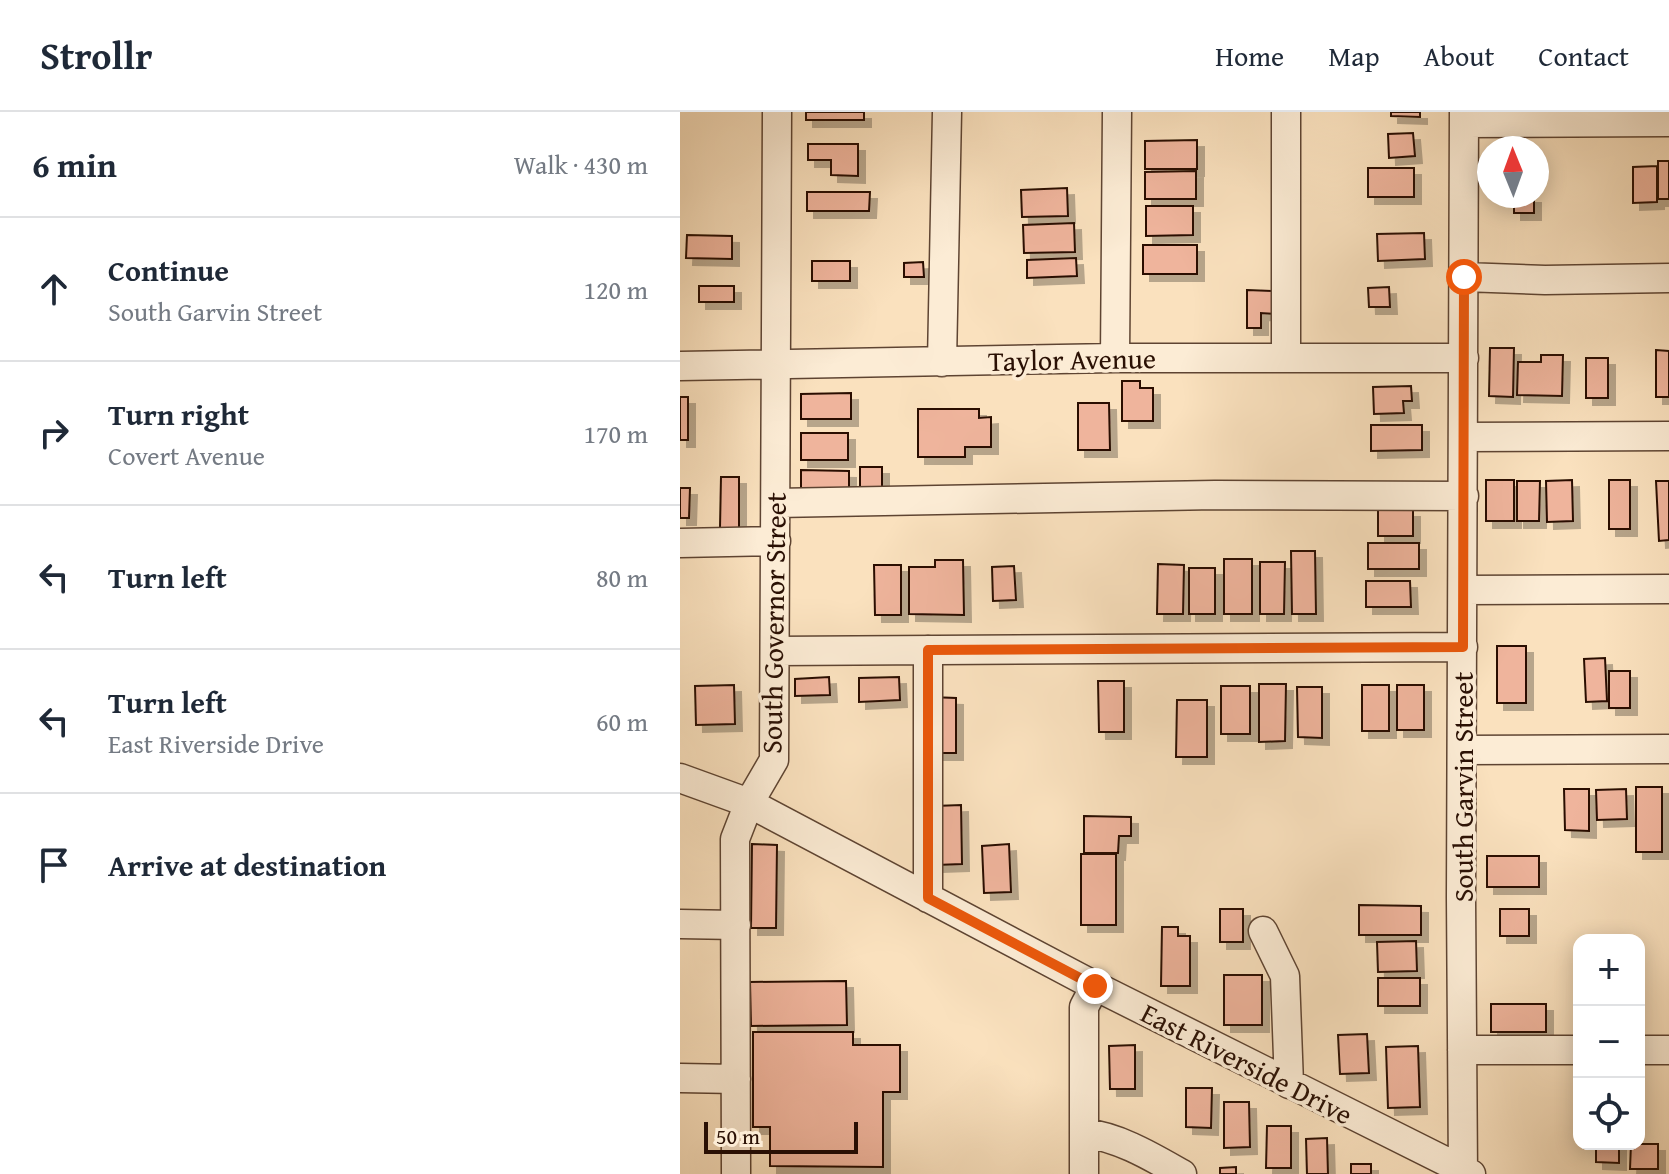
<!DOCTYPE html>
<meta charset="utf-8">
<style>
:root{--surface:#fff;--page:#f2f2f3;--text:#1f2937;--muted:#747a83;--line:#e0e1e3}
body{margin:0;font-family:"Gentium Book Plus",serif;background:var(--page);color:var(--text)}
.controls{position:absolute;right:24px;bottom:24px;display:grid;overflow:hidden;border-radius:16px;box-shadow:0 4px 20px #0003}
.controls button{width:72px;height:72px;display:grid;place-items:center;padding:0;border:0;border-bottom:2px solid var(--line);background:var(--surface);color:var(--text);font:40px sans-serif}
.compass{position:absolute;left:797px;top:24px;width:72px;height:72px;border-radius:50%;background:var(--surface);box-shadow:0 4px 20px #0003;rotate:359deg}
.scale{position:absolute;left:24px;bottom:20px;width:154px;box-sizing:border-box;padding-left:8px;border:4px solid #2a1004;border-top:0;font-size:22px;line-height:28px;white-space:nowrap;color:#2a1004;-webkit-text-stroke:6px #fcecd5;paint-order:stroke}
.stop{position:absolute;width:24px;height:24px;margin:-18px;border:6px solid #ea580c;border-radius:50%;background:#fff}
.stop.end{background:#ea580c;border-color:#fff;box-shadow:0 2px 8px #0008}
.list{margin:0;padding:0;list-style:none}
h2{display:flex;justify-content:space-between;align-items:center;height:104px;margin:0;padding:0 32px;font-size:34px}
h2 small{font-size:26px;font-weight:400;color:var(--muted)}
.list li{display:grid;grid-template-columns:52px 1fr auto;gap:24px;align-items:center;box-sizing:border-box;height:144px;padding:0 32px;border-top:2px solid var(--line)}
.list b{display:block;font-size:30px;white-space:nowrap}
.list p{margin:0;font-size:26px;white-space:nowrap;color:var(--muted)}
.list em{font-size:26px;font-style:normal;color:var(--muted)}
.icon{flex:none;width:44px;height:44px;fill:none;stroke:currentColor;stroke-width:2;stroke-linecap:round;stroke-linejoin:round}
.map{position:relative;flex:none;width:989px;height:1062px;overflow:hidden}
header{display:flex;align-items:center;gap:48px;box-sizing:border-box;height:112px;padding:0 40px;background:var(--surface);border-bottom:2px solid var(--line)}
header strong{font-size:38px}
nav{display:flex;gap:44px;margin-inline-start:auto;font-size:28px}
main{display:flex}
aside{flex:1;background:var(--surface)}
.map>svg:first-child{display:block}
.building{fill:#efb49c;stroke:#2a1004;stroke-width:2;filter:url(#shadow)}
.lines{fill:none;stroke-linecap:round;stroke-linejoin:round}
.minor-casing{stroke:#5e4432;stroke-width:31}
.minor{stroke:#fcecd5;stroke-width:28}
.route{stroke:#ea580c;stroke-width:10}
.labels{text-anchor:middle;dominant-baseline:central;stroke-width:7;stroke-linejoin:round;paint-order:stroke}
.street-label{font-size:28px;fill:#2a1004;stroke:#fcecd5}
</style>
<header>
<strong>Strollr</strong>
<nav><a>Home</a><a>Map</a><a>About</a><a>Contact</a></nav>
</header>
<main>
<aside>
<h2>6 min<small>Walk · 430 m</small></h2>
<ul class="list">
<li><svg class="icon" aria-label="ahead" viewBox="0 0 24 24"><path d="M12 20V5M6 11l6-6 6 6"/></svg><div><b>Continue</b><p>South Garvin Street</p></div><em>120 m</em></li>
<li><svg class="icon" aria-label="right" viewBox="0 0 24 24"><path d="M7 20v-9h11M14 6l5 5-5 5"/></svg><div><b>Turn right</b><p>Covert Avenue</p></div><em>170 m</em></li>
<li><svg class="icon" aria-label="left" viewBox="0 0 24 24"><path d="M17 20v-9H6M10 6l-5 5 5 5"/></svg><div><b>Turn left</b></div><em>80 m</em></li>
<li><svg class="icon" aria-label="left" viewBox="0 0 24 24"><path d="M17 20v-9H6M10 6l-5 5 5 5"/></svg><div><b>Turn left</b><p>East Riverside Drive</p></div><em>60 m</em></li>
<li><svg class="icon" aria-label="arrive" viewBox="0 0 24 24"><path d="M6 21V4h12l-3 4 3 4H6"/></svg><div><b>Arrive at destination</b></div></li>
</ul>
</aside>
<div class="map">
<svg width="989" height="1062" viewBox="0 0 989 1062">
<defs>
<filter id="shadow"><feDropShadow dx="7" dy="7" stdDeviation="0" flood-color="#0004"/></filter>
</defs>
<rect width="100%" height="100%" fill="#fae1be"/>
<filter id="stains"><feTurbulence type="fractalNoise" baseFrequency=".0025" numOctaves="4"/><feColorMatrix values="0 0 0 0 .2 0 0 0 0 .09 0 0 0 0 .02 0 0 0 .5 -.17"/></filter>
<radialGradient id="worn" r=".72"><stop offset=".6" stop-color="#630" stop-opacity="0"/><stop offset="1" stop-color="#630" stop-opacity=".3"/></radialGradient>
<!-- building -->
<path class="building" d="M126 0H184V8H126Z
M711 0H740V5L711 4Z
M733 21 735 44 709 46 708 22Z
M517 28V57H465V29Z
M128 32H178V64L151 63V48H128Z
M978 49H989V87H978Z
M977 54V90L953 91V55Z
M688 56H734V85H688Z
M516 59V87H465V60Z
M387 76 388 104 342 105 341 78Z
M127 80H190L189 99H127Z
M834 84H854V101H834Z
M466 94H513V123L466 124Z
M394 111 395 140 344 141 343 113Z
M744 121 745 147 698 149 697 122Z
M7 123 52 124V147L6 146Z
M463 133H517V162H463Z
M396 146 397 164 347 166V148Z
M132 149H170V169H132Z
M243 150 244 165H224V151Z
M19 174H54V190H19Z
M709 175 710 195H689L688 176Z
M567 178 595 179V202L581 201V216H567Z
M810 236H834L833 285 809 284Z
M976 238 989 239V285H976Z
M861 243H883L882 284 837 283 838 250H861Z
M906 246H928V286H906Z
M442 269H460V276H473V309H442Z
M731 274 732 289H723L724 301 694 302 693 275Z
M171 281V307H121V282Z
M0 285H8V328H0Z
M398 291H429L430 338H398Z
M238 297H299V306L311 305V335H285V345H238Z
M691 313H742V338L691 339Z
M121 321H168V348H121Z
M180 355H202V379H180Z
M121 358 169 359V385H121Z
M41 365H59V416H40Z
M806 368H834V409H806Z
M892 368 893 409 867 410 866 369Z
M929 368H950V417H929Z
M837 369H860L859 409H837Z
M976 369H989V428L979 429Z
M0 376H10L9 406H0Z
M698 398H733V424H698Z
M688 431H739V457H688Z
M611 439H635L636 502H612Z
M544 447H572V502H544Z
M255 448H283L284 503 229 502V455H255Z
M580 450H605L604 502H580Z
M478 452 504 453 503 502H477Z
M194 453H221V503H195Z
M334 454 336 488 313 489 312 455Z
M509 456H535V502H509Z
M686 469H730L731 495H686Z
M817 534H846V591H817Z
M925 546 927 589 906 590 904 547Z
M929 559H950V596H929Z
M149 565 150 583 115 584V567Z
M219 565 220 588 179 590V566Z
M418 569H444V620H419Z
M579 572H606L605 629 579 630Z
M54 573 55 612 16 613 15 574Z
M682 573H709V619H682Z
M717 573H744V618H717Z
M541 574H570V622H541Z
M617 575H642V626L618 625Z
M250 585 276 586V641H250Z
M497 588H527V645H496Z
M956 675H982V740H956Z
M884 677H909V719L885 718Z
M946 677 947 707 917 708 916 678Z
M281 693 282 752 256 753 255 694Z
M404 704 451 705V724H439L438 741H404Z
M72 732 97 733 96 816H71Z
M329 732 331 780 304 781 302 734Z
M401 742H436V813H401Z
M807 744H859V775H807Z
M679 793 741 794V823H679Z
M540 797H563V830H540Z
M820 797H849V824H820Z
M482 815H498V824H510V874H481Z
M736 829 737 859 698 860 697 830Z
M544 863H582V913H544Z
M698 866H740V894H698Z
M166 869 167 913 71 914 70 870Z
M811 892H866V920H811Z
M73 920H173V933H220V980H203V1055L90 1054V1015H73Z
M687 922 689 961 660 962 658 923Z
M455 933V977H430L429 934Z
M738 934 740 995 708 996 706 935Z
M506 976H532L531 1016 506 1015Z
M544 990H569L570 1035 544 1036Z
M587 1014H611V1056H586Z
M647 1026 648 1062H627L626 1027Z
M916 1032H939V1051L916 1050Z
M951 1032H978V1057H950Z
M671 1052H691V1062H671Z
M556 1055V1062H540V1056Z"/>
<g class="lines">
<defs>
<path id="minor" d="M606 0V246
M784 11 989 10
M784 165 865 168 989 166
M435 246 437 0
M262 250 267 0
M0 254 435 246H784
M784 325 989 324
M96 391 535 383 784 384
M0 431 96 429
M783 478 989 477
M95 539 783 535
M783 638 989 637
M0 666 69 691 415 874 791 1062
M248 786V538
M0 812 56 813
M583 819 605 864 609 972
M782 938H899
M959 938H989
M0 966 56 967
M404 1021C439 1025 472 1045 502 1062
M56 1062 55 727 69 691 94 648 97 0
M404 1062V895L415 874
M783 1062 781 786 784 0"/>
</defs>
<!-- minor casing -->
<use href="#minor" class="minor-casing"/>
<!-- minor -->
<use href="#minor" class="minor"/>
</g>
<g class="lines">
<!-- route -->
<path class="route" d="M415 874 248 786V538L783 535 784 165"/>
</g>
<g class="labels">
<!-- street labels -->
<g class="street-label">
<text transform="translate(392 247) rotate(-1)">Taylor Avenue</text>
<text transform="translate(93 511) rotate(-89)">South Governor Street</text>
<text transform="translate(782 675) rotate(-90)">South Garvin Street</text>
<text transform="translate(567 951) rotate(27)">East Riverside Drive</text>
</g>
</g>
<rect width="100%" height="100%" filter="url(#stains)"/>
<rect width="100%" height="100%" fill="url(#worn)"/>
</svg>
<div class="controls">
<button>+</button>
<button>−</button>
<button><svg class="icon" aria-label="locate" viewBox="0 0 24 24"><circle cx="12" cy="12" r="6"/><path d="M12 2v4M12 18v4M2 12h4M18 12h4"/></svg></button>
</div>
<svg class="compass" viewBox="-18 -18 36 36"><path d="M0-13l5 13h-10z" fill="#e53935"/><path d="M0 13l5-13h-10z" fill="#747a83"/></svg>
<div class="scale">50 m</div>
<div class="stop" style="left:784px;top:165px"></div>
<div class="stop end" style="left:415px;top:874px"></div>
</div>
</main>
